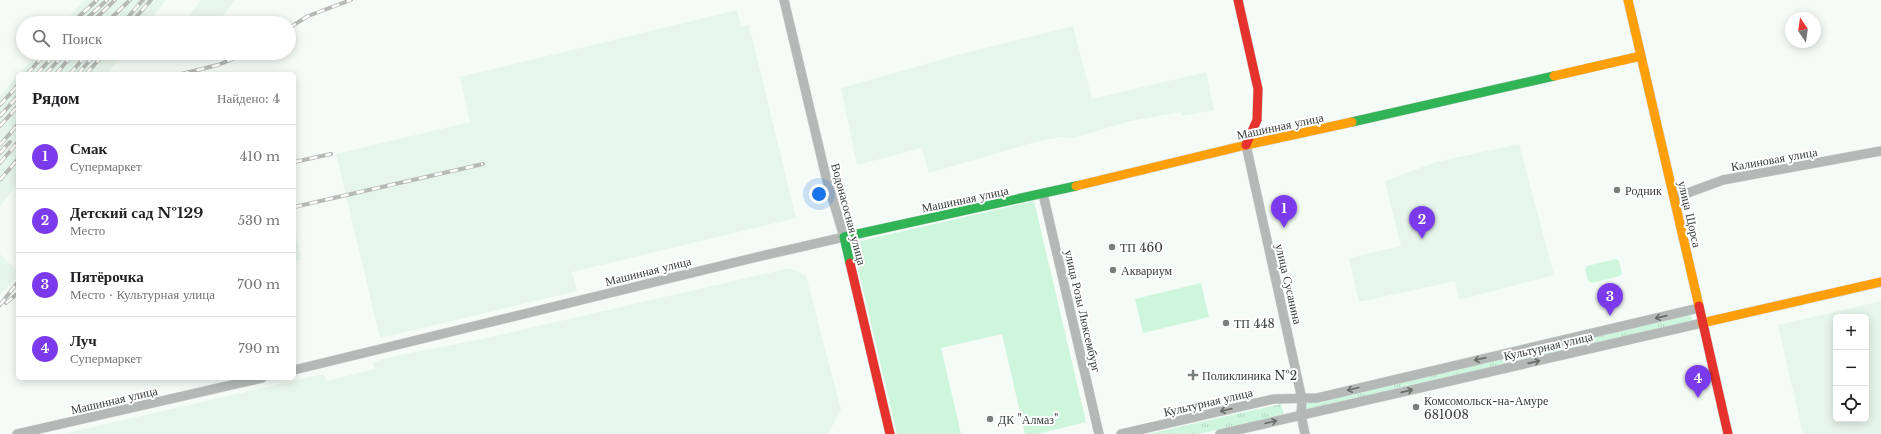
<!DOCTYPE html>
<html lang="ru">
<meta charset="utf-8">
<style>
:root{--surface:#fff;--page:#f2f2f2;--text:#202124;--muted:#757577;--line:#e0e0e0;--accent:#7c3aed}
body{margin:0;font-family:"Libre Baskerville",serif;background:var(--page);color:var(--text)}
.controls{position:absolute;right:12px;bottom:12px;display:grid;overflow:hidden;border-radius:6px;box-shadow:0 2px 10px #0003}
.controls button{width:36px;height:36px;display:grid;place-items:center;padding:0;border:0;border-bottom:1px solid var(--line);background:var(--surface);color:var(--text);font:20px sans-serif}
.compass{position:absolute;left:1785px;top:12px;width:36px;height:36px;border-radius:50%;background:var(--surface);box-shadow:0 2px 10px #0003;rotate:347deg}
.you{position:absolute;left:819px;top:194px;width:14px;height:14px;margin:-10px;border:3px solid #fff;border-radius:50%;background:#1a73e8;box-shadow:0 0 0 6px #1a73e833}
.badge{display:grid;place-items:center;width:26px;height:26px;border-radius:50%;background:var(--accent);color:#fff;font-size:13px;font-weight:700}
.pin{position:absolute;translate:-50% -33px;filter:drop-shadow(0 1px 2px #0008)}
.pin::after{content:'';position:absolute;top:21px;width:14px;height:12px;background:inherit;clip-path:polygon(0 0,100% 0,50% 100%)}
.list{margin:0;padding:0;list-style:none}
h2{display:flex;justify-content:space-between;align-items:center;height:52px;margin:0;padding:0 16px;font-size:17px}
h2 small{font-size:13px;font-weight:400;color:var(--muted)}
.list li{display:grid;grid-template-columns:26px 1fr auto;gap:12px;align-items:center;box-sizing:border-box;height:64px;padding:0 16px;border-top:1px solid var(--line)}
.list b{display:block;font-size:15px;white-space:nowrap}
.list p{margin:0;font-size:13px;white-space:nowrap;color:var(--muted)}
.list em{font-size:13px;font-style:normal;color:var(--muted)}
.icon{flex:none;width:22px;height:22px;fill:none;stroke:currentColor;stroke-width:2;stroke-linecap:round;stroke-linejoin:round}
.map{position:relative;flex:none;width:1881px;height:434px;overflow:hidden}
.search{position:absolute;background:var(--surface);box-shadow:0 2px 10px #0003;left:16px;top:16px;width:280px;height:44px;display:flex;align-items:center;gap:10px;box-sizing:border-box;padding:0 14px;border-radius:22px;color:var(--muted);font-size:15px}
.panel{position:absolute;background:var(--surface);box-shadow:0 2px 10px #0003;left:16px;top:72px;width:280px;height:308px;border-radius:6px}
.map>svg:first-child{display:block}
.built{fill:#e7f6ec;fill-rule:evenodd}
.grass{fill:url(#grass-tufts)}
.park{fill:#cdf6dd}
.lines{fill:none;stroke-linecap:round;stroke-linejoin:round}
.street-casing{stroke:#d3d8d5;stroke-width:10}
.fast-casing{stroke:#d3d8d5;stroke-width:10}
.slow-casing{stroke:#d3d8d5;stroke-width:10}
.jam-casing{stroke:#d3d8d5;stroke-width:10}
.street{stroke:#b4b8b6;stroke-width:9}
.fast{stroke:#30b455;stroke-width:9}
.slow{stroke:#ff9f0a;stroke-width:9}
.jam{stroke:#e5322d;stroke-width:9}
.rail-casing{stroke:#b6bab7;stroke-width:4}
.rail{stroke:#fff;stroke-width:2.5;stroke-dasharray:8;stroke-linecap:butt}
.oneway{stroke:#686e6a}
.poi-dot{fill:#797f7b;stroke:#fff;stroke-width:1.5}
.labels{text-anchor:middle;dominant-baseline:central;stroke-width:4;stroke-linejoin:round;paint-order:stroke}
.street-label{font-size:12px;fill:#363c38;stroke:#fff}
.poi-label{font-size:12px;fill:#363c38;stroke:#fff;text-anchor:start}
</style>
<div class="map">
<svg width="1881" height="434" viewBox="0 0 1881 434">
<defs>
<pattern id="grass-tufts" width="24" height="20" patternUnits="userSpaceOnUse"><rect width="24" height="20" fill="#cdf6dd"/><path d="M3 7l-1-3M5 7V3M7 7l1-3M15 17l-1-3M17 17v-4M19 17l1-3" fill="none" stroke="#b1d4be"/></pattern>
</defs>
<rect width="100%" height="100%" fill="#f5fbf7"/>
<!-- built -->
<path class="built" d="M84 0H166L148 23H64Z
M201 0H235L217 23H183Z
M737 10 741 27 749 25 796 218 572 272 577 291 380 338 336 154 470 122 460 77Z
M1073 26 1092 99 1206 72 1214 110 1182 116 1180 112 1131 121 1073 138 1061 137 1035 142 929 173 922 148 857 165 841 88 965 53Z
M38 53H124L107 74H19Z
M18 75V184L0 206V96Z
M1519 144 1554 275 1459 300 1455 281 1359 302 1349 258 1401 246 1385 181 1436 162Z
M294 227 301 259 294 261Z
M0 254 18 272V276L0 295Z
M790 268 806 276 841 410 828 434H63L323 374 327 381 375 369 373 362 400 355 482 339Z
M1881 301V434H1803L1778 325ZM1836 317H1866V419H1836Z"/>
<!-- grass -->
<path class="grass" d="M1691 315 1693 322 1309 410H1306L1305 404 1307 403Z
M1281 404 1284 415 1198 434H1148Z"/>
<!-- park -->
<path class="park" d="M1034 201 1086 422 1037 434H1025L1002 334 941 348 961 434H897L852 243Z
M1616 259 1619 261 1622 274 1620 276 1592 283 1588 281 1585 269 1587 266Z
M1201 283 1209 317 1143 333 1135 299Z"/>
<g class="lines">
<defs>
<path id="street" d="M1246 145 1302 399 1301 415 1305 434
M1043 194 1099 434
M1674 198 1723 180 1881 151
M294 370 753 258 844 237 826 177 784 0
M17 434 262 378
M1121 434 1274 399 1317 398 1699 308
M1220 434 1702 323"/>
<path id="fast" d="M1352 122 1554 76
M850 263 844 237 1076 186"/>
<path id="slow" d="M1628 0 1699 306
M1554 76 1641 56
M1076 186 1246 145 1352 122
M1702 323 1881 282"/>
<path id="jam" d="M1238 0 1258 89 1257 120 1246 145
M850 263 890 434
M1699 306 1728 434"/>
</defs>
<!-- street casing -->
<use href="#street" class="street-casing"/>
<!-- fast casing -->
<use href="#fast" class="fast-casing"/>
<!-- slow casing -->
<use href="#slow" class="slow-casing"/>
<!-- jam casing -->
<use href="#jam" class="jam-casing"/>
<!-- street -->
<use href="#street" class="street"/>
<!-- fast -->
<use href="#fast" class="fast"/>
<!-- slow -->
<use href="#slow" class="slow"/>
<!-- jam -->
<use href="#jam" class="jam"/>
<defs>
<path id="rail" d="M72 23 97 0
M82 23 107 0
M91 23 115 0
M106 23 130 0
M123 23 143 0
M131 23 151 0
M289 28 308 16 351 0
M27 74 46 53
M37 74 56 53
M46 74 65 53
M56 74 74 53
M70 74 88 53
M78 74 96 53
M86 74 105 53
M181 74 218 65 247 53
M0 105 18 85
M0 116 18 96
M0 126 18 106
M0 145 18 124
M0 153 10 142
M294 162 331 154
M0 163 18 142
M0 180 18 159
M294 207 483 164
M6 303 18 293
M0 305 18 282"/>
</defs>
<!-- rail casing -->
<use href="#rail" class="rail-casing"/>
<!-- rail -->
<use href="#rail" class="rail"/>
</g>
<!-- one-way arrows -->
<defs><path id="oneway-shaft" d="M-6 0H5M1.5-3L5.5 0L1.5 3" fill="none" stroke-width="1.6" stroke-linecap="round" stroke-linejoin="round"/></defs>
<g class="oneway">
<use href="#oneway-shaft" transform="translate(1661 317) rotate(167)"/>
<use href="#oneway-shaft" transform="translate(1480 359) rotate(167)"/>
<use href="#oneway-shaft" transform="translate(1534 362) rotate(-13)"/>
<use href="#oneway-shaft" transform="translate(1353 389) rotate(166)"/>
<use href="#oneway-shaft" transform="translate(1407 391) rotate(-13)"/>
<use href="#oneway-shaft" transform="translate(1226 410) rotate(167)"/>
<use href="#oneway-shaft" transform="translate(1271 422) rotate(-13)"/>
</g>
<!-- markers -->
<g class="poi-dot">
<circle cx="1617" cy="190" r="4"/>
<circle cx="1112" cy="247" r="4"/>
<circle cx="1113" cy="270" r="4"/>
<circle cx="1226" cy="323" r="4"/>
<path d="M1191 369h4v4h4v4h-4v4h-4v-4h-4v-4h4z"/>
<circle cx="1416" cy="407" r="4"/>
<circle cx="990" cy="419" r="4"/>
</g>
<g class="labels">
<!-- street labels -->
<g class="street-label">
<text transform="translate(1280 126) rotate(-12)">Машинная улица</text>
<text transform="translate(1774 159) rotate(-10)">Калиновая улица</text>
<text transform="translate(965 199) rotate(-12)">Машинная улица</text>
<text transform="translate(849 214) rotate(75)">Водонасосная улица</text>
<text transform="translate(1690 214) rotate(77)">улица Щорса</text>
<text transform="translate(648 271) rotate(-14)">Машинная улица</text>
<text transform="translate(1289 284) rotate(77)">улица Сусанина</text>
<text transform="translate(1083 311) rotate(77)">улица Розы Люксембург</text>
<text transform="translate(1548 346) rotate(-13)">Культурная улица</text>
<text transform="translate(114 400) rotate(-13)">Машинная улица</text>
<text transform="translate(1208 402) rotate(-13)">Культурная улица</text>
</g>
<!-- poi labels -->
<g class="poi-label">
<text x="1625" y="190">Родник</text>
<text x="1120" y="247">ТП 460</text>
<text x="1121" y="270">Аквариум</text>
<text x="1234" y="323">ТП 448</text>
<text x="1202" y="375">Поликлиника №2</text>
<text x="1424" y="400">Комсомольск-на-Амуре<tspan x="1424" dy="14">681008</tspan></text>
<text x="998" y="419">ДК "Алмаз"</text>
</g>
</g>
</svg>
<div class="controls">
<button>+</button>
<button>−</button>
<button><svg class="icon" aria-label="locate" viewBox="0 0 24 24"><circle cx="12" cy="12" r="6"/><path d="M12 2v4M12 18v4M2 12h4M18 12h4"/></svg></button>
</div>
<svg class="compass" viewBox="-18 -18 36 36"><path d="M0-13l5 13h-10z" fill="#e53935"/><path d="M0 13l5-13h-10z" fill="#757577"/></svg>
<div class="you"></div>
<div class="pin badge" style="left:1284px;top:228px">1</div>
<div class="pin badge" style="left:1422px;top:239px">2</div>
<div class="pin badge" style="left:1610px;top:316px">3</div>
<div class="pin badge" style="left:1698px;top:398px">4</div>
<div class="search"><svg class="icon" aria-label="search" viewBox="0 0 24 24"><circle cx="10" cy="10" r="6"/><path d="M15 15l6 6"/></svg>Поиск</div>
<section class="panel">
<h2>Рядом<small>Найдено: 4</small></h2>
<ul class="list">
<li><span class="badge">1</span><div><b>Смак</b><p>Супермаркет</p></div><em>410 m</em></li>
<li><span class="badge">2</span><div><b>Детский сад №129</b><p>Место</p></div><em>530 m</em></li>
<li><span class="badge">3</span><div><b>Пятёрочка</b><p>Место · Культурная улица</p></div><em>700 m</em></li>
<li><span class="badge">4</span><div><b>Луч</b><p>Супермаркет</p></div><em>790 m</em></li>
</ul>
</section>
</div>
